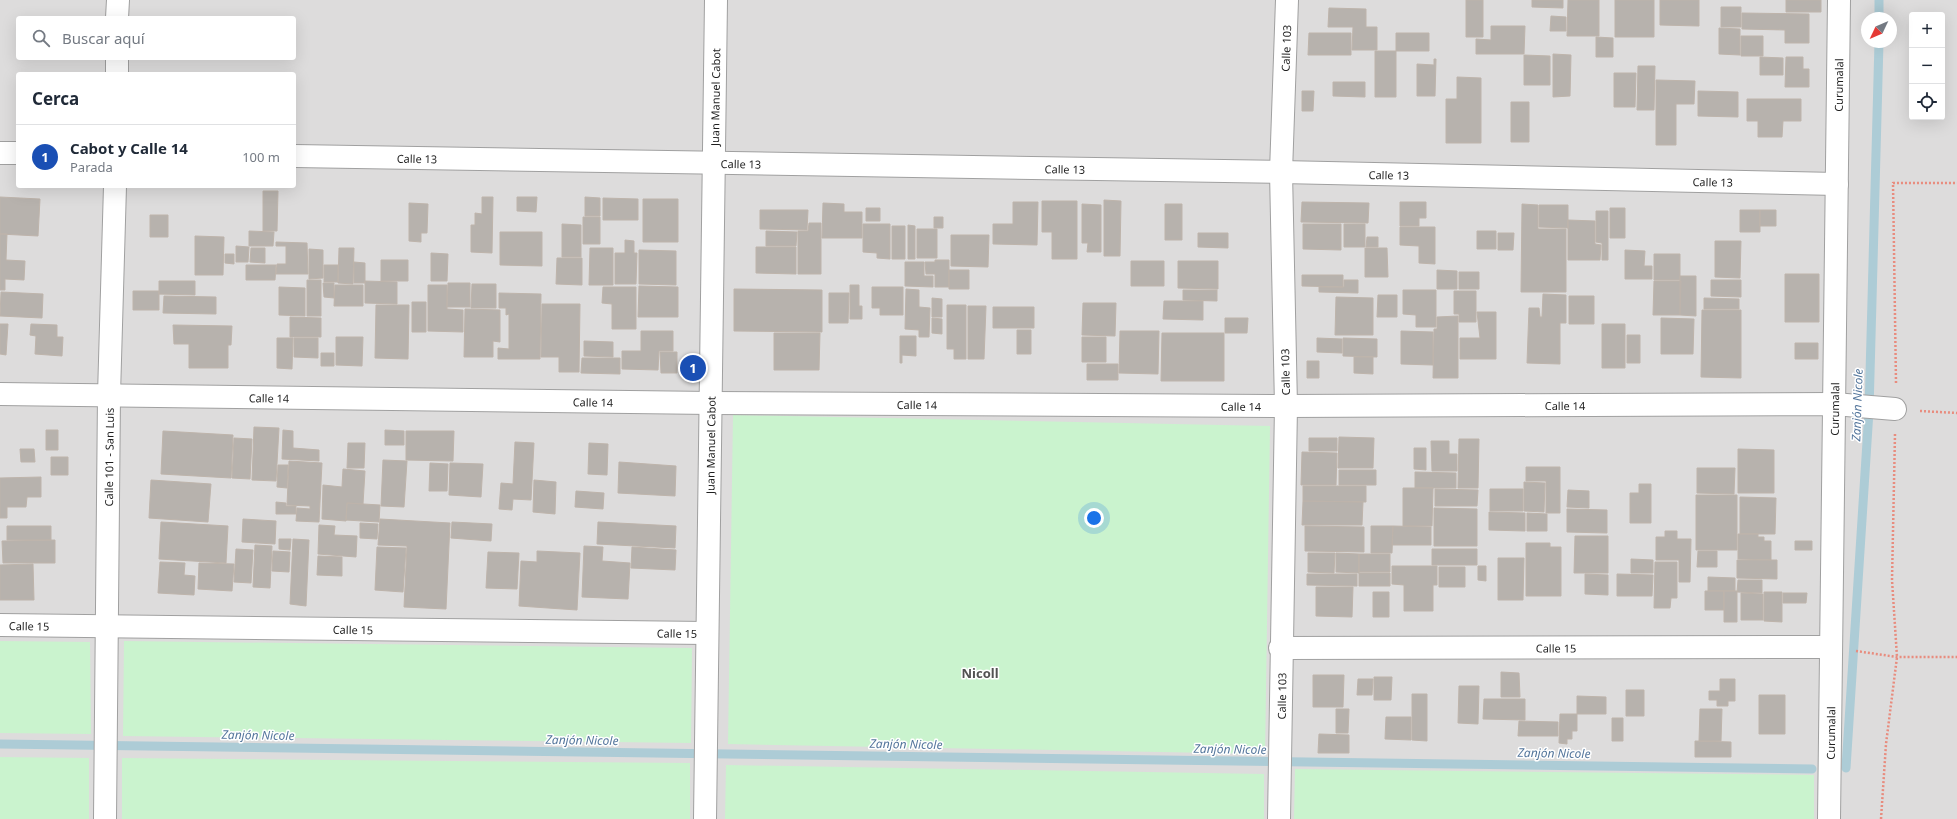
<!DOCTYPE html>
<html lang="es">
<meta charset="utf-8">
<style>
:root{--surface:#fff;--page:#f2f2f3;--text:#1f2937;--muted:#747a83;--line:#e0e1e3;--accent:#b41e1a}
body{margin:0;font-family:"Noto Sans",sans-serif;background:var(--page);color:var(--text)}
.controls{position:absolute;right:12px;top:12px;display:grid;overflow:hidden;border-radius:4px;box-shadow:0 4px 16px #0002}
.controls button{width:36px;height:36px;display:grid;place-items:center;padding:0;border:0;border-bottom:1px solid var(--line);background:var(--surface);color:var(--text);font:20px sans-serif}
.compass{position:absolute;left:1861px;top:12px;width:36px;height:36px;border-radius:50%;background:var(--surface);box-shadow:0 4px 16px #0002;rotate:226deg}
.you{position:absolute;left:1094px;top:518px;width:14px;height:14px;margin:-10px;border:3px solid #fff;border-radius:50%;background:#1a73e8;box-shadow:0 0 0 6px #1a73e833}
.badge{display:grid;place-items:center;width:26px;height:26px;border-radius:50%;background:var(--accent);color:#fff;font-size:13px;font-weight:700}
.pin{position:absolute;translate:-50% -50%;border:2px solid #fff;box-shadow:0 1px 4px #0006}
.list{margin:0;padding:0;list-style:none}
h2{display:flex;justify-content:space-between;align-items:center;height:52px;margin:0;padding:0 16px;font-size:17px}
h2 small{font-size:13px;font-weight:400;color:var(--muted)}
.list li{display:grid;grid-template-columns:26px 1fr auto;gap:12px;align-items:center;box-sizing:border-box;height:64px;padding:0 16px;border-top:1px solid var(--line)}
.list b{display:block;font-size:15px;white-space:nowrap}
.list p{margin:0;font-size:13px;white-space:nowrap;color:var(--muted)}
.list em{font-size:13px;font-style:normal;color:var(--muted)}
.icon{flex:none;width:22px;height:22px;fill:none;stroke:currentColor;stroke-width:2;stroke-linecap:round;stroke-linejoin:round}
.map{position:relative;flex:none;width:1957px;height:819px;overflow:hidden}
.search{position:absolute;background:var(--surface);box-shadow:0 4px 16px #0002;left:16px;top:16px;width:280px;height:44px;display:flex;align-items:center;gap:10px;box-sizing:border-box;padding:0 14px;border-radius:4px;color:var(--muted);font-size:15px}
.panel{position:absolute;background:var(--surface);box-shadow:0 4px 16px #0002;left:16px;top:72px;width:280px;height:116px;border-radius:4px}
.map>svg:first-child{display:block}
.residential{fill:#dddcdc;fill-rule:evenodd}
.park{fill:#caf3ce}
.lines{fill:none;stroke-linecap:round;stroke-linejoin:round}
.stream{stroke:#adccd6;stroke-width:9}
.building{fill:#b7b2ad;stroke:#beb4ab}
.street-casing{stroke:#a0a0a0;stroke-width:24}
.path{stroke:#e88c7e;stroke-width:2.5;stroke-dasharray:2 2;stroke-linecap:butt}
.street{stroke:#fff;stroke-width:22}
.labels{text-anchor:middle;dominant-baseline:central;stroke-width:3;stroke-linejoin:round;paint-order:stroke}
.street-label{font-size:11px;fill:#1f1f1f;stroke:#fff}
.water-label{font-size:12px;font-style:italic;fill:#54769c;stroke:#fff}
.quarter-label{font-size:13px;font-weight:bold;fill:#525252;stroke:#fff}
</style>
<div class="map">
<svg width="1957" height="819" viewBox="0 0 1957 819">
<rect width="100%" height="100%" fill="#efece7"/>
<!-- residential -->
<path class="residential" d="M0 0H1957V819H0ZM1912 15H1942V117H1912ZM18 18H294V58H18ZM1867 18H1891V42H1867ZM18 74H294V186H18Z"/>
<!-- park -->
<path class="park" d="M733 415 1270 426 1265 754 728 744Z
M0 641 90 642 91 734 0 733Z
M124 641 692 648 691 743 123 736Z
M0 757 89 758V819H0Z
M122 758 690 763V819H122Z
M726 765 1264 774V819H725Z
M1295 769 1814 775V819H1294Z"/>
<g class="lines">
<!-- stream -->
<path class="stream" d="M1879 18V0
M0 744 1812 769
M1846 768 1869 411 1879 42"/>
</g>
<!-- building -->
<path class="building" d="M1466 0H1483V37H1466Z
M1532 0H1563V8L1532 7Z
M1568 0H1599V36H1567Z
M1615 0H1654V37H1615Z
M1660 0H1699V26L1660 25Z
M1786 0H1821V12H1786Z
M1721 7H1741V27H1721Z
M1329 8 1366 9V27H1377V50H1352L1353 27H1328Z
M1742 13 1809 14V43H1785V30L1742 29Z
M1551 16 1566 17V31H1550Z
M1491 26H1525L1524 54H1476V39L1491 40Z
M1719 28 1740 29V55L1719 54Z
M1309 33H1351V55H1308Z
M1396 33H1429V51H1396Z
M1741 36H1763V56H1741Z
M1596 37 1613 38V57H1596Z
M1375 51H1396V97H1375Z
M1553 54 1571 55 1570 96 1553 97Z
M1524 55 1550 56V85H1524Z
M1760 57 1783 58V75H1760Z
M1786 57H1803V69H1809V87H1785Z
M1434 59H1436L1435 96H1417V64L1434 65Z
M1638 66H1655L1654 110H1637Z
M1614 73H1636L1635 107H1614Z
M1457 77 1481 78V143H1446V99H1457Z
M1656 80 1695 81 1694 104H1676V145H1656Z
M1333 82H1365V97L1333 96Z
M1302 91H1314L1313 111H1302Z
M1698 91 1738 92V117L1698 116Z
M1747 99H1801V121H1783L1782 137H1758V121H1747Z
M1511 102H1529V142H1511Z
M263 191H278L277 231H263Z
M0 197 40 199 38 236 0 234Z
M482 197H493L492 253 471 252V225H475V213L482 214Z
M517 197H537L536 212 517 211Z
M585 197 600 198V216H585Z
M603 198 638 199V220H603Z
M643 199H678V242H643Z
M1104 200 1121 201 1120 256H1104Z
M1042 201H1077V259H1052V232H1042Z
M1013 202H1038L1037 245 993 244V224H1013Z
M1302 202 1369 203 1368 223 1301 222Z
M1400 202H1426V218H1419V226H1400Z
M409 203 428 204 427 233H421V242L409 241Z
M823 203 844 204V212H862V238H822Z
M1082 204 1101 205V252H1087L1088 243H1082Z
M1165 204H1182V240H1165Z
M1522 204 1538 205V229H1566V292H1521Z
M1539 205H1568V228L1539 227Z
M866 208H880V221H866Z
M1610 208H1625V238H1610Z
M760 210H808L807 230 760 229Z
M1740 210H1760V232H1740Z
M1760 210H1776V226H1760Z
M1596 211H1608V260H1602V243L1596 242Z
M150 215H168V237H150Z
M583 217H600V244H583Z
M934 217H943V228H934Z
M1568 220 1595 221V244L1601 245 1600 260H1568Z
M809 223H821V274H798V231H808Z
M562 224 581 225V257H562Z
M863 224H890V259L877 258V253L863 252Z
M1303 224H1341V250L1303 249Z
M1344 224H1365V247H1344Z
M908 225 915 226V259H908Z
M892 226H905V259H892Z
M1400 227H1435V264L1419 263V246L1400 245Z
M917 229H937V258H917Z
M249 231 274 232 273 246H249Z
M766 231 797 232 796 246H766Z
M1477 231H1496V249H1477Z
M500 232H542V266L500 265Z
M1198 233H1228V248L1198 247Z
M1498 233H1514L1513 250H1498Z
M0 234H7L6 260 25 261 24 280 5 279V290H0Z
M951 235H989L988 267 951 266Z
M195 236 224 237 223 275H195Z
M1367 237H1378V247H1366Z
M625 240 634 241V253H637L636 284H615V253H625Z
M1715 241H1741L1740 278 1715 277Z
M276 242 307 243 308 274H276L277 264H286V246H276Z
M236 246 249 247 248 262H236Z
M756 247H796V274L756 273Z
M251 248H265V263L250 262Z
M339 248H354L353 284 338 283Z
M590 248H613V285H589Z
M1365 248H1387L1388 277H1365Z
M309 249 323 250V278L309 279Z
M639 250 676 251V285L639 284Z
M1625 250 1645 251 1644 266H1652V279H1625Z
M431 253 448 254 447 281H431Z
M225 254H234V264L225 263Z
M1654 254H1680V280H1654Z
M557 258H582V285L556 284Z
M381 260H408V281H381Z
M935 260H949V287H935V274H926L925 262H935Z
M1131 261H1164V286H1131Z
M1178 261H1218V289L1178 288Z
M354 262 365 263V283H354Z
M905 262H924V276H933V287L905 286Z
M246 265H276L275 280H246Z
M324 265H338V282H324Z
M949 270H969V289H949Z
M1437 270 1457 271V289H1437Z
M1459 272H1479V289H1459Z
M1785 274H1819V322H1785Z
M1302 275H1343V287L1302 286Z
M1680 276H1696V316L1680 315Z
M307 280H321V316H307Z
M1344 280H1358V293L1319 292V287H1344Z
M1711 280H1741V297L1711 296Z
M159 281H195V295L159 294Z
M365 281 397 282V304L365 303Z
M1654 281H1681L1680 315H1653Z
M323 283H334V298L324 297Z
M448 283H470V307H447Z
M472 284H496V308H471Z
M335 285H363V306H334Z
M428 285H447V309L463 310V332L428 331Z
M850 285H859V306H862V319H850Z
M639 286 678 287V317H638Z
M279 287 305 288V316L279 315Z
M603 287H636V329H612V304L602 303Z
M872 287H903V315H880V308H872Z
M734 289 822 290V332L734 331Z
M906 289 919 290V307L930 308 929 337H919V330L905 329Z
M1183 290H1217V301L1183 300Z
M1403 290H1436V327H1416V315L1403 314Z
M133 291H159V310H133Z
M1454 291H1476V322H1459V314H1454Z
M1 292 43 294 42 318 0 316Z
M499 293 541 294 540 359H498V348L509 349V314L506 315V308H499Z
M829 293H849L848 323H829Z
M1543 294 1566 295V323H1560V364L1527 363 1529 308H1539L1540 317H1542Z
M1378 295H1397V317H1377Z
M164 296 216 297V314L163 313Z
M1569 296H1594V324H1569Z
M1336 297 1373 298V335H1335Z
M932 298 942 299V317H932Z
M1704 298 1739 299V309H1704Z
M1164 301H1203V320L1163 319Z
M412 302H426V332H412Z
M1083 303H1116L1115 336 1082 335Z
M542 304H580L579 372H559V357H541Z
M376 305H409L408 359 375 358Z
M947 305H966V359H954V349H947Z
M968 306H986L984 359H968Z
M993 307H1034V328H993Z
M465 309 500 310V342L493 341V357H464Z
M1702 310H1741V378L1701 377Z
M1477 312H1496V359H1460V338H1480Z
M1458 316V378H1433L1434 329H1437V317Z
M290 317 321 318V337H290Z
M932 318 942 319V334L932 333Z
M1225 318H1248L1247 333H1225Z
M1661 318 1694 319 1693 354H1661Z
M0 324H8L6 355 0 354Z
M31 324 57 325V337H63L62 356 35 354 36 336 30 335Z
M1602 324H1625V368H1602Z
M173 325 232 326 231 345H228V368H189V344H174Z
M1017 330H1031V354H1017Z
M641 331H673V351H659L658 370 622 369V351H641Z
M1120 331H1159L1158 374 1119 373Z
M1401 331 1433 332V365L1401 364Z
M774 333H820L819 370H774Z
M1162 333H1224V381H1161Z
M1627 335H1640V363H1627Z
M900 336H916V356L902 355V363H900Z
M336 337H363L362 366 336 365Z
M1082 337H1106V362H1082Z
M277 338H293L292 369 277 368Z
M294 338H318V358L294 357Z
M1317 338 1342 339V353L1317 352Z
M1343 338 1377 339V357L1343 356Z
M584 341 613 342V357L584 356Z
M1795 343H1818V359H1795Z
M660 352H677V373H661Z
M321 353H334V366H321Z
M1354 357H1373V374L1354 373Z
M582 358H620V374L581 373Z
M1307 361H1319V378H1307Z
M1087 364H1118V380H1087Z
M254 427 279 428 276 481 252 480Z
M46 430H58V450H46Z
M283 430 293 431V448L319 450V461L282 459Z
M385 430 404 431V445H385Z
M163 431 233 435 231 478 161 474Z
M406 431H454L453 461 406 460Z
M1339 437 1374 438 1373 468H1338Z
M234 438 252 439 250 479 232 478Z
M1309 438H1337V451H1309Z
M1459 439H1479L1478 488H1458Z
M1431 441H1449V454H1457V471H1432Z
M515 442 534 443 531 500 513 499 512 510 499 509 501 483 513 484Z
M348 443H365L364 468H347Z
M589 443 608 444 607 475 588 474Z
M1414 448H1426V470L1414 469Z
M20 449H34L35 462H21Z
M1738 449 1774 450V493H1738Z
M1302 452 1337 453 1336 485H1301Z
M51 457H68V475H51Z
M383 460 407 461 404 507 381 506Z
M289 461 322 463 319 522 296 521 297 508 310 509V506L287 505Z
M619 462 676 466 675 496 618 493Z
M430 463 448 464 447 491H429Z
M450 463 483 464 481 497 449 495Z
M278 465H288L287 488 277 487Z
M1526 467H1560V513H1546V481H1526Z
M1697 468H1735L1734 494 1697 493Z
M343 469 365 471 363 504 347 503 346 521 322 519 323 485 342 487Z
M1339 470H1376V485H1339Z
M1415 472 1456 473V488H1415Z
M41 477V497H27L26 507H7V518H0V478Z
M151 480 211 484 208 522 149 518Z
M534 480 556 482 555 514 533 512Z
M1524 482 1545 483 1544 512 1524 511Z
M1639 484H1651V523H1630V493H1639Z
M1303 486H1366V502L1303 501Z
M1403 488H1433L1432 526H1403Z
M1435 489 1478 490 1477 506H1435Z
M1490 489H1523V511H1490Z
M1568 490 1589 491V508L1567 507Z
M576 491 604 493 603 509 575 507Z
M1696 495H1737V550H1696Z
M1740 497 1776 498 1775 534H1740Z
M1303 501 1363 502 1362 525H1302Z
M276 502 286 503V506H296V514H276Z
M347 503 380 505 379 522 346 520Z
M1434 508 1477 509V546H1434Z
M1567 509 1607 510V533L1567 532Z
M1489 512 1525 513V531L1489 530Z
M1527 513 1547 514V531H1527Z
M243 519 276 521 275 544 242 542Z
M380 519 450 523 446 609 404 607 407 546 378 545Z
M161 522 228 526 226 563 159 559Z
M452 522 492 524 491 541 451 538Z
M598 522 676 526 675 548 597 544Z
M360 523 378 524 377 539 360 538Z
M319 525 335 526 334 535 357 536 356 557 318 554Z
M7 526H51V540H7Z
M1305 526 1364 527V552L1305 551Z
M1371 526H1393L1392 553H1371Z
M1393 526 1431 527V545H1392Z
M1665 531H1677V539H1691L1690 582H1679V560H1656V537H1665Z
M1738 534H1758V537H1764V541H1771V560L1738 559Z
M1575 536H1608V573H1574Z
M279 539H291L290 550 279 549Z
M293 539 309 540 306 606 290 604Z
M55 540V563H3L2 541Z
M1795 541H1812V550H1795Z
M1526 543H1550V547H1561V596H1526Z
M255 545 272 546 270 588 253 587Z
M584 546 603 547 602 561 630 563 628 599 582 597Z
M377 547 406 548 403 592 375 590Z
M632 547 676 550 675 570 631 568Z
M236 549 253 550 251 583 234 582Z
M1432 549H1477V565H1432Z
M273 551 290 552 289 572 272 571Z
M537 551 580 553 577 610 519 606 521 561 537 562Z
M1698 551H1717V567H1697Z
M488 552 519 553 517 589 486 588Z
M1308 553H1335L1334 573 1308 572Z
M1336 553 1359 554V573L1336 572Z
M1359 554H1390V572H1359Z
M318 556 342 557V576L317 575Z
M1498 558H1524L1523 600H1498Z
M1631 559 1653 560V573H1631Z
M1737 560H1777V579L1737 578Z
M160 562 185 563 184 575 195 576 194 595 158 593Z
M1655 562H1677V598H1671L1670 608H1654Z
M199 563 234 564 232 591 198 589Z
M33 564 34 600H0V565Z
M1392 566H1437V585H1433V611H1404V585L1392 584Z
M1478 566H1486V581L1478 580Z
M1439 567H1465V587H1439Z
M1359 573H1390V586H1359Z
M1307 574H1357V586L1307 585Z
M1585 574 1608 575V595L1585 594Z
M1617 574 1653 575 1652 596H1617Z
M1708 577 1735 578V591H1708Z
M1738 580H1762V593L1737 592Z
M1316 587H1353L1352 617 1316 616Z
M1705 591H1724V610H1705Z
M1724 591H1737V622H1724Z
M1373 592H1389V617H1373Z
M1764 592H1782V622L1764 621Z
M1741 593 1763 594V620H1741Z
M1783 593H1807L1806 603H1783Z
M1501 672 1519 673 1520 697H1501Z
M1313 675H1344L1343 707H1313Z
M1374 677H1392L1391 700H1374Z
M1358 679H1373L1372 695H1357Z
M1720 679H1735V701H1728V706H1717V700H1709V691H1720Z
M1459 686H1479L1478 724 1458 723Z
M1626 690H1644V716H1626Z
M1412 694H1427V741L1412 740Z
M1759 695H1785V734H1759Z
M1577 696 1606 697V714H1577Z
M1484 699H1525V720L1483 719Z
M1336 709H1349L1348 733H1336Z
M1700 709H1722L1721 741H1699Z
M1560 714H1577V731H1572V739H1567V744L1559 743Z
M1386 717H1411V740L1385 739Z
M1612 718H1623V741H1612Z
M1519 721 1558 722V736H1518Z
M1319 734 1349 735V753H1318Z
M1695 741 1731 742V757H1695Z"/>
<g class="lines">
<defs>
<g id="street">
<path d="M117 18 118 0"/>
<path d="M117 74V58"/>
<path d="M0 153H18"/>
<path id="s1" d="M294 156 1281 172 1837 184"/>
<path id="s2" d="M0 394 711 403 1286 406 1834 404 1895 409"/>
<path id="s3" d="M0 625 706 633"/>
<path id="s4" d="M1280 648 1831 647"/>
<path id="s5" d="M105 819 109 395 115 186"/>
<path id="s6" d="M705 819 716 0"/>
<path id="s7" d="M1279 819 1286 406 1281 172 1287 0"/>
<path id="s8" d="M1829 819 1839 0"/>
</g>
</defs>
<!-- street casing -->
<use href="#street" class="street-casing"/>
<!-- path -->
<path class="path" d="M1896 383 1893 183H1957
M1920 411 1957 413
M1856 651 1897 657H1957
M1881 819 1886 744 1897 657 1892 580 1895 434"/>
<!-- street -->
<use href="#street" class="street"/>
</g>
<g class="labels">
<!-- street labels -->
<g class="street-label">
<text stroke="none"><textPath href="#s7" startOffset="771">Calle 103</textPath></text>
<text stroke="none"><textPath href="#s8" startOffset="734">Curumalal</textPath></text>
<text stroke="none"><textPath href="#s6" startOffset="722">Juan Manuel Cabot</textPath></text>
<text stroke="none"><textPath href="#s1" startOffset="123">Calle 13</textPath></text>
<text stroke="none"><textPath href="#s1" startOffset="447">Calle 13</textPath></text>
<text stroke="none"><textPath href="#s1" startOffset="771">Calle 13</textPath></text>
<text stroke="none"><textPath href="#s1" startOffset="1095">Calle 13</textPath></text>
<text stroke="none"><textPath href="#s1" startOffset="1419">Calle 13</textPath></text>
<text transform="translate(1285 372) rotate(-91)">Calle 103</text>
<text stroke="none"><textPath href="#s2" startOffset="269">Calle 14</textPath></text>
<text stroke="none"><textPath href="#s2" startOffset="593">Calle 14</textPath></text>
<text stroke="none"><textPath href="#s2" startOffset="917">Calle 14</textPath></text>
<text stroke="none"><textPath href="#s2" startOffset="1565">Calle 14</textPath></text>
<text stroke="none"><textPath href="#s2" startOffset="1241">Calle 14</textPath></text>
<text stroke="none"><textPath href="#s8" startOffset="410">Curumalal</textPath></text>
<text stroke="none"><textPath href="#s6" startOffset="374">Juan Manuel Cabot</textPath></text>
<text stroke="none"><textPath href="#s5" startOffset="362">Calle 101 - San Luis</textPath></text>
<text stroke="none"><textPath href="#s3" startOffset="29">Calle 15</textPath></text>
<text stroke="none"><textPath href="#s3" startOffset="353">Calle 15</textPath></text>
<text stroke="none"><textPath href="#s3" startOffset="677">Calle 15</textPath></text>
<text stroke="none"><textPath href="#s4" startOffset="276">Calle 15</textPath></text>
<text stroke="none"><textPath href="#s7" startOffset="123">Calle 103</textPath></text>
<text stroke="none"><textPath href="#s8" startOffset="86">Curumalal</textPath></text>
</g>
<!-- water labels -->
<g class="water-label">
<text transform="translate(1857 405) rotate(-88)">Zanjón Nicole</text>
<text transform="translate(258 735) rotate(1)">Zanjón Nicole</text>
<text transform="translate(582 740) rotate(1)">Zanjón Nicole</text>
<text transform="translate(906 744) rotate(1)">Zanjón Nicole</text>
<text transform="translate(1230 749) rotate(1)">Zanjón Nicole</text>
<text transform="translate(1554 753) rotate(1)">Zanjón Nicole</text>
</g>
<!-- quarter labels -->
<g class="quarter-label">
<text x="980" y="673">Nicoll</text>
</g>
</g>
</svg>
<div class="controls">
<button>+</button>
<button>−</button>
<button><svg class="icon" aria-label="locate" viewBox="0 0 24 24"><circle cx="12" cy="12" r="6"/><path d="M12 2v4M12 18v4M2 12h4M18 12h4"/></svg></button>
</div>
<svg class="compass" viewBox="-18 -18 36 36"><path d="M0-13l5 13h-10z" fill="#e53935"/><path d="M0 13l5-13h-10z" fill="#747a83"/></svg>
<div class="you"></div>
<div class="pin badge" style="left:693px;top:368px;background:#1a4fb4">1</div>
<div class="search"><svg class="icon" aria-label="search" viewBox="0 0 24 24"><circle cx="10" cy="10" r="6"/><path d="M15 15l6 6"/></svg>Buscar aquí</div>
<section class="panel">
<h2>Cerca<small></small></h2>
<ul class="list">
<li><span class="badge" style="background:#1a4fb4">1</span><div><b>Cabot y Calle 14</b><p>Parada</p></div><em>100 m</em></li>
</ul>
</section>
</div>
